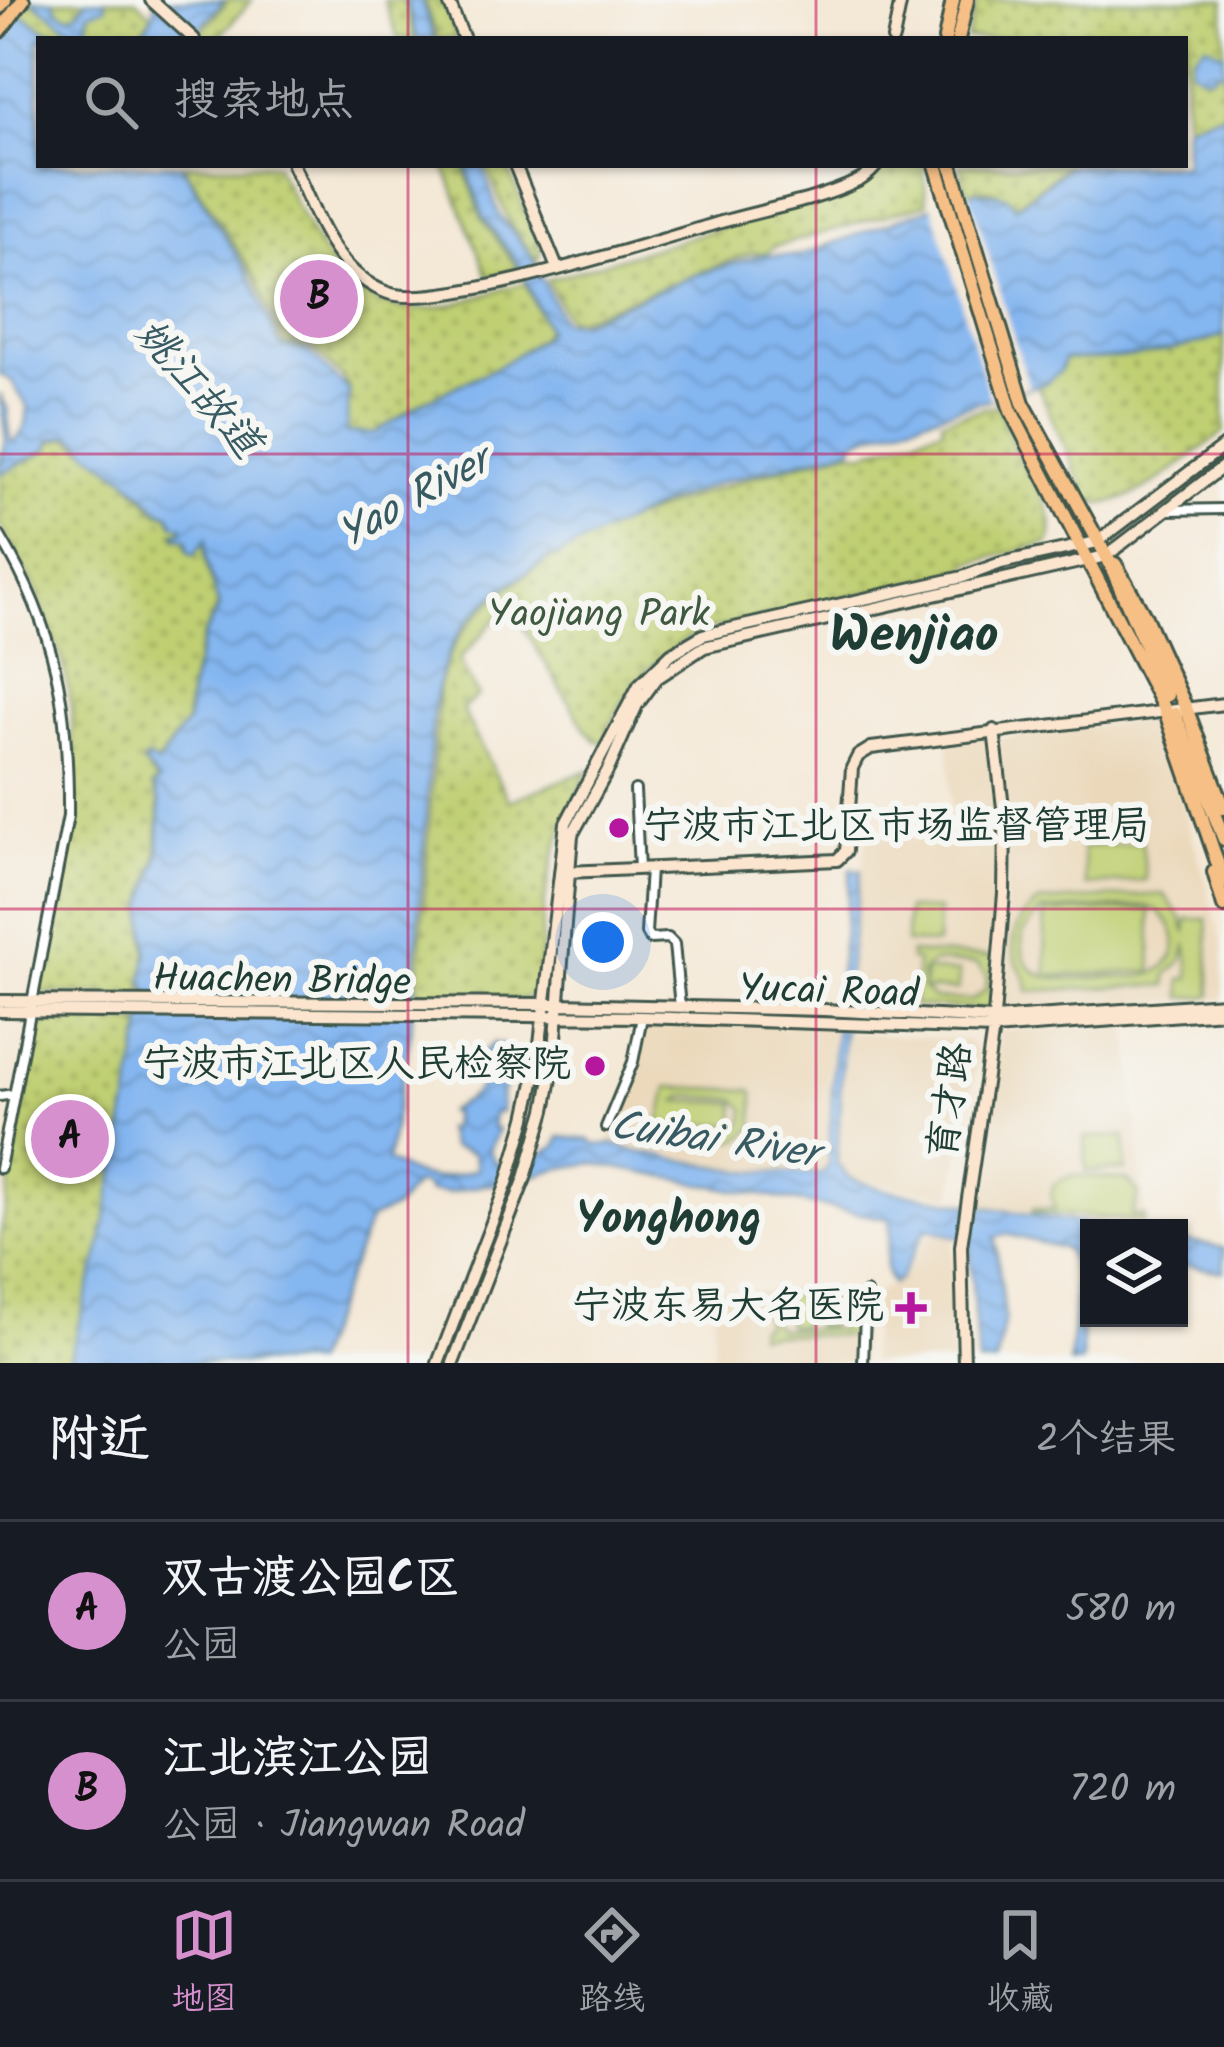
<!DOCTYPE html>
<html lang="zh">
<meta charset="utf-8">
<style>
:root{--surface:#171b24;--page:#20242c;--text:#f1f3f6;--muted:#9ea1a6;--line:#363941;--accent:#d690ce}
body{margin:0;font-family:Kalam,"LXGW WenKai TC",sans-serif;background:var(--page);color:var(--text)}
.controls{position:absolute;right:36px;bottom:36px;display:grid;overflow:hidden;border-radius:0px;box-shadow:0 3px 9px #0004}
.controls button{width:108px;height:108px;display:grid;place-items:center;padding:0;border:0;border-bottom:3px solid var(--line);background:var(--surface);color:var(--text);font:60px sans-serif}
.you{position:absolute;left:603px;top:942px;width:42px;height:42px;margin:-30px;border:9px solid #fff;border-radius:50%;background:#1a73e8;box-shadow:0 0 0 18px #1a73e833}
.badge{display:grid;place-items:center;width:78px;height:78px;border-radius:50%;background:var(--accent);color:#111;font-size:39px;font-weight:700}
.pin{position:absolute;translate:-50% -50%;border:6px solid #fff;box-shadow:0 3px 12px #0006}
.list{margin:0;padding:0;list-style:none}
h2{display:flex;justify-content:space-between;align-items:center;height:156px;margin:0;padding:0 48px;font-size:51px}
h2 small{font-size:39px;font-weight:400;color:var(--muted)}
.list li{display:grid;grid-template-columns:78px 1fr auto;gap:36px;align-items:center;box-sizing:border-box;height:180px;padding:0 48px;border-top:3px solid var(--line)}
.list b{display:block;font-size:45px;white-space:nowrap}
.list p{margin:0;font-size:39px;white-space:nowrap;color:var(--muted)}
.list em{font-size:39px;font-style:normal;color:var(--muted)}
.icon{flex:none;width:66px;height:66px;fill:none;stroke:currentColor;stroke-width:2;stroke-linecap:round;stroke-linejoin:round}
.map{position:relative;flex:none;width:1224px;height:1363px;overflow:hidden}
.search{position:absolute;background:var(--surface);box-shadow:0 3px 9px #0004;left:36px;right:36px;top:36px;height:132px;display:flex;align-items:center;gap:30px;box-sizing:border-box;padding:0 42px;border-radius:0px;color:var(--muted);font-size:45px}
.sheet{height:516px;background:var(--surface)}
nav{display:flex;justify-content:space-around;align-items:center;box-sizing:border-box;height:168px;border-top:3px solid var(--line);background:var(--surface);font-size:33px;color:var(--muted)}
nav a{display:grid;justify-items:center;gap:6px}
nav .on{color:var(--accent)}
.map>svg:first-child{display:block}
.built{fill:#ebd8ba}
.grass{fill:#bfcf72;stroke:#6f8653;stroke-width:3;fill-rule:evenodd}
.park{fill:url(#park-dots);stroke:#6f8653;stroke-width:3}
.water{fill:url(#water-waves);stroke:#527a92;stroke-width:3}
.pier{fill:#f4e8d6}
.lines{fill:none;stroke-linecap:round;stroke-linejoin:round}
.street-casing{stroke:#3f574c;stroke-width:14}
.secondary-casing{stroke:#3f574c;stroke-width:16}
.primary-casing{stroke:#3f574c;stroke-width:18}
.street{stroke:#fff;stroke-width:8}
.secondary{stroke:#fbe5cf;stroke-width:10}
.primary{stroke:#f5bf86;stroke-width:12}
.grid{fill:none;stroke:#c2185b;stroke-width:3;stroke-opacity:0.55}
.poi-dot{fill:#b5179e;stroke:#f6f6f2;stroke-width:4.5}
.labels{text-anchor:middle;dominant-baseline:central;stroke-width:12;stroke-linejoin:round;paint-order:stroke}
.park-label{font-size:39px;fill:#3f5a40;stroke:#f6f6f2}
.poi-label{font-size:39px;fill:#1f3d34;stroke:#f6f6f2;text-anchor:end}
.street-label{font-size:39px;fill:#1f3d34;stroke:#f6f6f2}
.water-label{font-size:42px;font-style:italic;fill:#385b63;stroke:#f6f6f2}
.quarter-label{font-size:45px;font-weight:bold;fill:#1f3d34;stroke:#f6f6f2}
.district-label{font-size:51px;font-weight:bold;fill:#1f3d34;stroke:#f6f6f2}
</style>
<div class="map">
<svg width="1224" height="1363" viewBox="0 0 1224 1363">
<defs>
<pattern id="park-dots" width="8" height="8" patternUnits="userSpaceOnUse" patternTransform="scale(3)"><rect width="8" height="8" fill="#bfcf72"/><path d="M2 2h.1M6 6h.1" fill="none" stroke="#9ba95e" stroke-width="1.8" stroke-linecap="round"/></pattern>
<pattern id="water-waves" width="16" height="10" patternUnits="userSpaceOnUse" patternTransform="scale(3)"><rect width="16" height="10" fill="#84b6f0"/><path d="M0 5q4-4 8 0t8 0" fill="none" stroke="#6b95c3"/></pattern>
</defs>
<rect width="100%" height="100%" fill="#f6f6f2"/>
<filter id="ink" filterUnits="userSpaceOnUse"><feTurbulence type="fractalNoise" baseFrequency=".00833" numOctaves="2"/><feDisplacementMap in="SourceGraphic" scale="24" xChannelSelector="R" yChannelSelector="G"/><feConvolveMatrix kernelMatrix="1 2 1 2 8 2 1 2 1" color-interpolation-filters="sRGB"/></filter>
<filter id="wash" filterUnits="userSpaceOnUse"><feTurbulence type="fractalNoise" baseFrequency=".004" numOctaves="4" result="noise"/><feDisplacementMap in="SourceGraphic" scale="48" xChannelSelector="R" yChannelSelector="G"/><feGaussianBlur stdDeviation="2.7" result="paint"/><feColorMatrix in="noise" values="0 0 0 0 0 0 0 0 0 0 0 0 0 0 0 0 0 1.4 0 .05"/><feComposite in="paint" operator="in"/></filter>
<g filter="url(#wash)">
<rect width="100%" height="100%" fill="#f4e8d6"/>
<!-- built -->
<path class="built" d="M1142 719 1152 722 1162 734 1204 876 1224 949V999L1003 1012 1007 827 999 739Z
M989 734 1002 825 993 1013 849 1006 852 947 867 837 952 840 949 742Z
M643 1019 831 1024 825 1168 815 1172 741 1169 610 1142 636 1062Z
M1128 1024 1146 1228 977 1205 999 1030Z
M848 1033 969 1041 978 1052 952 1196 849 1177 839 1163Z
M944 1234 953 1239 952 1363H870L873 1295 905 1276 929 1236Z
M714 1291 861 1292 860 1363H713Z"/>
<!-- grass -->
<path class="grass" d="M1142 842 1146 880 1086 886 1082 848Z
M1164 894 1181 917 1186 933 1187 919H1207L1211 996 1182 998 1181 979 1190 978 1187 944 1182 961 1167 975V985L1028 991C1028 977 1022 975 1017 963 1006 938 1019 915 1040 902ZM1146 906C1174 914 1189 953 1159 970 1144 980 1120 976 1103 977 1067 979 1015 988 1023 933L1041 911Z
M907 909 938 910 937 944 906 943Z
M1150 909 1152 971 1047 976 1044 913Z
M910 953 993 957 990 1010 914 1006 917 961 910 960ZM933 962 977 964 987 977 986 989 973 1000 934 999 923 989 958 990 959 972 925 971 923 988 922 972Z
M668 1087 751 1090 754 1093V1128L739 1140 657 1137ZM685 1096 736 1099 745 1109 744 1124 733 1132 682 1130 676 1124 735 1125 736 1103 678 1101Z
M1125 1136 1126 1170 1086 1171 1085 1137Z
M1072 1175 1128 1180 1139 1194 1132 1215 1145 1216 1144 1221 1033 1212V1208L1055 1209 1050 1195 1054 1184Z
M772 1294H843L855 1306 857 1336 758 1334 759 1326 765 1325 763 1302ZM787 1301V1325L802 1326 803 1301H815L814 1326H829L830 1301 846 1306 850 1317 840 1329H779L771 1322 769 1311 775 1302Z"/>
<!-- park -->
<path class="park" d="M136 0 152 15 138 39H62L0 1Z
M228 0H252L217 39H195Z
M384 0H404L416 39H398Z
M424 0H442L457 39H437Z
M977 0H1224V112L1185 124V39H967Z
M184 165H275C309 228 339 316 426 309 458 306 493 291 525 283L546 329 539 339 501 365 424 401 375 433 346 432 350 390 342 377 311 347 283 344 254 276Z
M444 165H464L482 219 518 269 488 277Z
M486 165H507L541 251 537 261 510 224Z
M885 165H924L926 204 773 247 767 253H751L578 319 567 318 547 280 859 186 881 172Z
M960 165H1068L1016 205C1002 193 987 185 967 193Z
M1224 335V432C1190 455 1130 513 1089 502L1038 386 1048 382 1064 359C1117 361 1174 353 1224 335Z
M997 405C1004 420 1009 437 1016 452 1031 481 1060 509 1049 543L971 563 958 571 699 632C651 658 621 691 604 743L595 740 585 728 515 613 501 614 459 660 478 696 462 709 509 801 589 770C558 829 541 886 541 952 540 975 543 989 522 1000L417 999 439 685C445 664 453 643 467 627 542 534 736 480 849 450L863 453 943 428 942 420Z
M68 437 126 478 157 512 170 516 173 524 182 526V531L174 532 176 538 186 540 189 553 195 555 205 539V558L218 606 203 635 190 684 186 722 157 763 148 757 142 762 157 781 152 786 159 803 157 857 143 909 147 952 142 988 148 996 39 993 73 820 72 711 63 662 33 583 0 526V457L9 470 50 449 51 442Z
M55 1020 143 1023 101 1246 68 1363H0V1237L36 1041 44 1022Z"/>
<!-- water -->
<path class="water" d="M31 0H53L59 11 69 16 78 12 87 0H105L106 7 88 13V25L80 31 68 27Z
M155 0H224L189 39H139L153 15Z
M406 0H421L434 39H417Z
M0 2 60 39H39V165H181L249 275 280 346 308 351 349 391 346 433H375L424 402 501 365 542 338 547 329 518 263 484 218 466 165H482L499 215 529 252 562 321 578 323 693 276 762 255 798 256 976 191 1006 196 1016 207 1071 165H1185V125L1224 113V335C1174 353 1117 361 1064 359L1060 371 1048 382 871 434 854 441 853 447 720 482 662 504 555 557 553 555C482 601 446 623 433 711L411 1031 387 1161C424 1182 438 1182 477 1169L473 1153 451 1147 445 1129 450 1130 453 1114 448 1112C476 1092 488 1093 483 1053L494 1043 507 1047 514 1069 501 1094V1112H494L492 1128 498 1130 489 1150 496 1164 542 1154 557 1146 560 1137 590 1140 595 1145 613 1144 638 1152 743 1171 822 1174 828 1166 837 993 851 869 861 870 846 988 837 1163 849 1178 886 1190 1111 1228H1089V1252L1083 1257 1082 1363H1070C1072 1329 1081 1279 1066 1249L1006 1234 995 1238 1005 1318 996 1363H978L969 1240 926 1228 900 1279 892 1284C878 1264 894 1241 889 1219L592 1163 556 1169 503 1186 487 1184 447 1193 430 1192 424 1185 415 1184 395 1208 370 1219 313 1363H68L101 1246 149 993 143 979 148 952 144 909 159 857 160 804 154 787 159 781 143 763 148 758 158 764 187 722 191 684 204 635 219 607 206 558V539L194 555 189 552 187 539 177 537 176 532H182L183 526 174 524 170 514 160 510 126 477 89 452 76 438 67 436 50 440 49 448 0 474C0 461 2 456 5 445 8 436 0 407 0 394L7 408 11 441 15 443 26 425 28 408 11 380 0 375Z
M1206 44 1224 54V72L1217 70 1214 75 1203 76 1191 69 1193 57Z
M1179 1240 1224 1248V1272L1179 1264Z"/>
<!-- pier -->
<path class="pier" d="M969 191 1029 387 990 399 931 202Z"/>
</g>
<g filter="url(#ink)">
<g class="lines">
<defs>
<path id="street" d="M1166 510 1224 509
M0 536C57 631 69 708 68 816L0 1168
M635 790 639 869
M650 869 646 933 650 939 668 938 674 944 680 1007
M0 1096 14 1094
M606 1127 633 1062 642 1017
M863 1363 866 1293"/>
<path id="secondary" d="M151 0 194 39
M448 0 464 39
M893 39 901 0
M293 165C316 213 333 273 388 293 440 312 661 239 725 221 767 209 816 201 856 182 864 179 871 172 877 165
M515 165 557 268
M567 872 837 860 846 851 852 768 858 756 871 748 1224 704
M0 1001 559 1004 824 1010 994 1019 1224 1003
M0 1011 642 1017 993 1029 1224 1012
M438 1363 507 1183 526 1118 537 1069 566 823 639 685 671 654 703 635 963 577 1001 563 1097 542 1224 446
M453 1363 525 1178 545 1110 554 1063 572 835 609 768 637 705 657 678 704 647 1106 556 1224 466
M964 1363 961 1246 993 1029 1004 893 1005 825 994 730"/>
<path id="primary" d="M0 7 5 0
M0 31 23 0
M945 39 953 0
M958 39 967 0
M936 165 1011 411 1165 710 1224 882
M951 165 1023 403 1108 559 1167 695
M1115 564 1144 615 1186 708 1224 808
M1175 714 1224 839
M1214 872 1224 906"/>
</defs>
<!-- street casing -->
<use href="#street" class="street-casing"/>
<!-- secondary casing -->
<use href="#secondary" class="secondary-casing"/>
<!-- primary casing -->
<use href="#primary" class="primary-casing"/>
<!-- street -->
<use href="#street" class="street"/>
<!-- secondary -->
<use href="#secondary" class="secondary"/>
<!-- primary -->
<use href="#primary" class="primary"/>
</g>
</g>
<!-- grid -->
<path class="grid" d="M408 0V39M816 0V39M408 165V1363M816 165V1363M0 454H1224M0 909H1224"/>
<!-- markers -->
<g class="poi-dot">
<circle cx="619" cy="828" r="12"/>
<circle cx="595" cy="1066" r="12"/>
<path d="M905 1290h12v12h12v12h-12v12h-12v-12h-12v-12h12z"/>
</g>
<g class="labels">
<!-- park labels -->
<g class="park-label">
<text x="599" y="616">Yaojiang Park</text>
</g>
<!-- poi labels -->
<g class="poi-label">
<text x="643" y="828" text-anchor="start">宁波市江北区市场监督管理局</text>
<text x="571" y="1066">宁波市江北区人民检察院</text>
<text x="884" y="1308">宁波东易大名医院</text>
</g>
<!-- street labels -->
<g class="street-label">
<text transform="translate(282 982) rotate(1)">Huachen Bridge</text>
<text transform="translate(829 993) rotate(2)">Yucai Road</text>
<text transform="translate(952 1101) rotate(-82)">育才路</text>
</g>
<!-- water labels -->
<g class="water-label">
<text transform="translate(197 389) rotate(49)">姚江故道</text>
<text transform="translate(414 499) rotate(-29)">Yao River</text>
<text transform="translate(714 1141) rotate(8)">Cuibai River</text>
</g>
<!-- quarter labels -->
<g class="quarter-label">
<text x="669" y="1221">Yonghong</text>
</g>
<!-- district labels -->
<g class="district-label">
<text x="914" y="637">Wenjiao</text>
</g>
</g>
</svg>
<div class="controls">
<button><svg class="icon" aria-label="layers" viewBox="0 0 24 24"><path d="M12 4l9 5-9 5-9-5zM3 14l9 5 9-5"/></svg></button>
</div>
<div class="you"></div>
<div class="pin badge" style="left:70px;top:1139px">A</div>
<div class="pin badge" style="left:319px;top:299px">B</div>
<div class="search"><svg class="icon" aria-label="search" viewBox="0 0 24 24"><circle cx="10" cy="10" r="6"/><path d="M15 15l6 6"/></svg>搜索地点</div>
</div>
<section class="sheet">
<h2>附近<small>2个结果</small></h2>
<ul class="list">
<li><span class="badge">A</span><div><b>双古渡公园C区</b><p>公园</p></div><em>580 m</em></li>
<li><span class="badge">B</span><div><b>江北滨江公园</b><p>公园 · Jiangwan Road</p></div><em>720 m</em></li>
</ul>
</section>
<nav>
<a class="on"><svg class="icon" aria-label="map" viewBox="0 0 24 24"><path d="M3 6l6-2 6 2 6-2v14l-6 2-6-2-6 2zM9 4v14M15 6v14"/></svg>地图</a>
<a><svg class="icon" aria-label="directions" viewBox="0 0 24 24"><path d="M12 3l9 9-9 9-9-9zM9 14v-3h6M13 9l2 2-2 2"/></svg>路线</a>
<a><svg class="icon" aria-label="saved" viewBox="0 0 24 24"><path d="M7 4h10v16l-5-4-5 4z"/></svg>收藏</a>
</nav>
